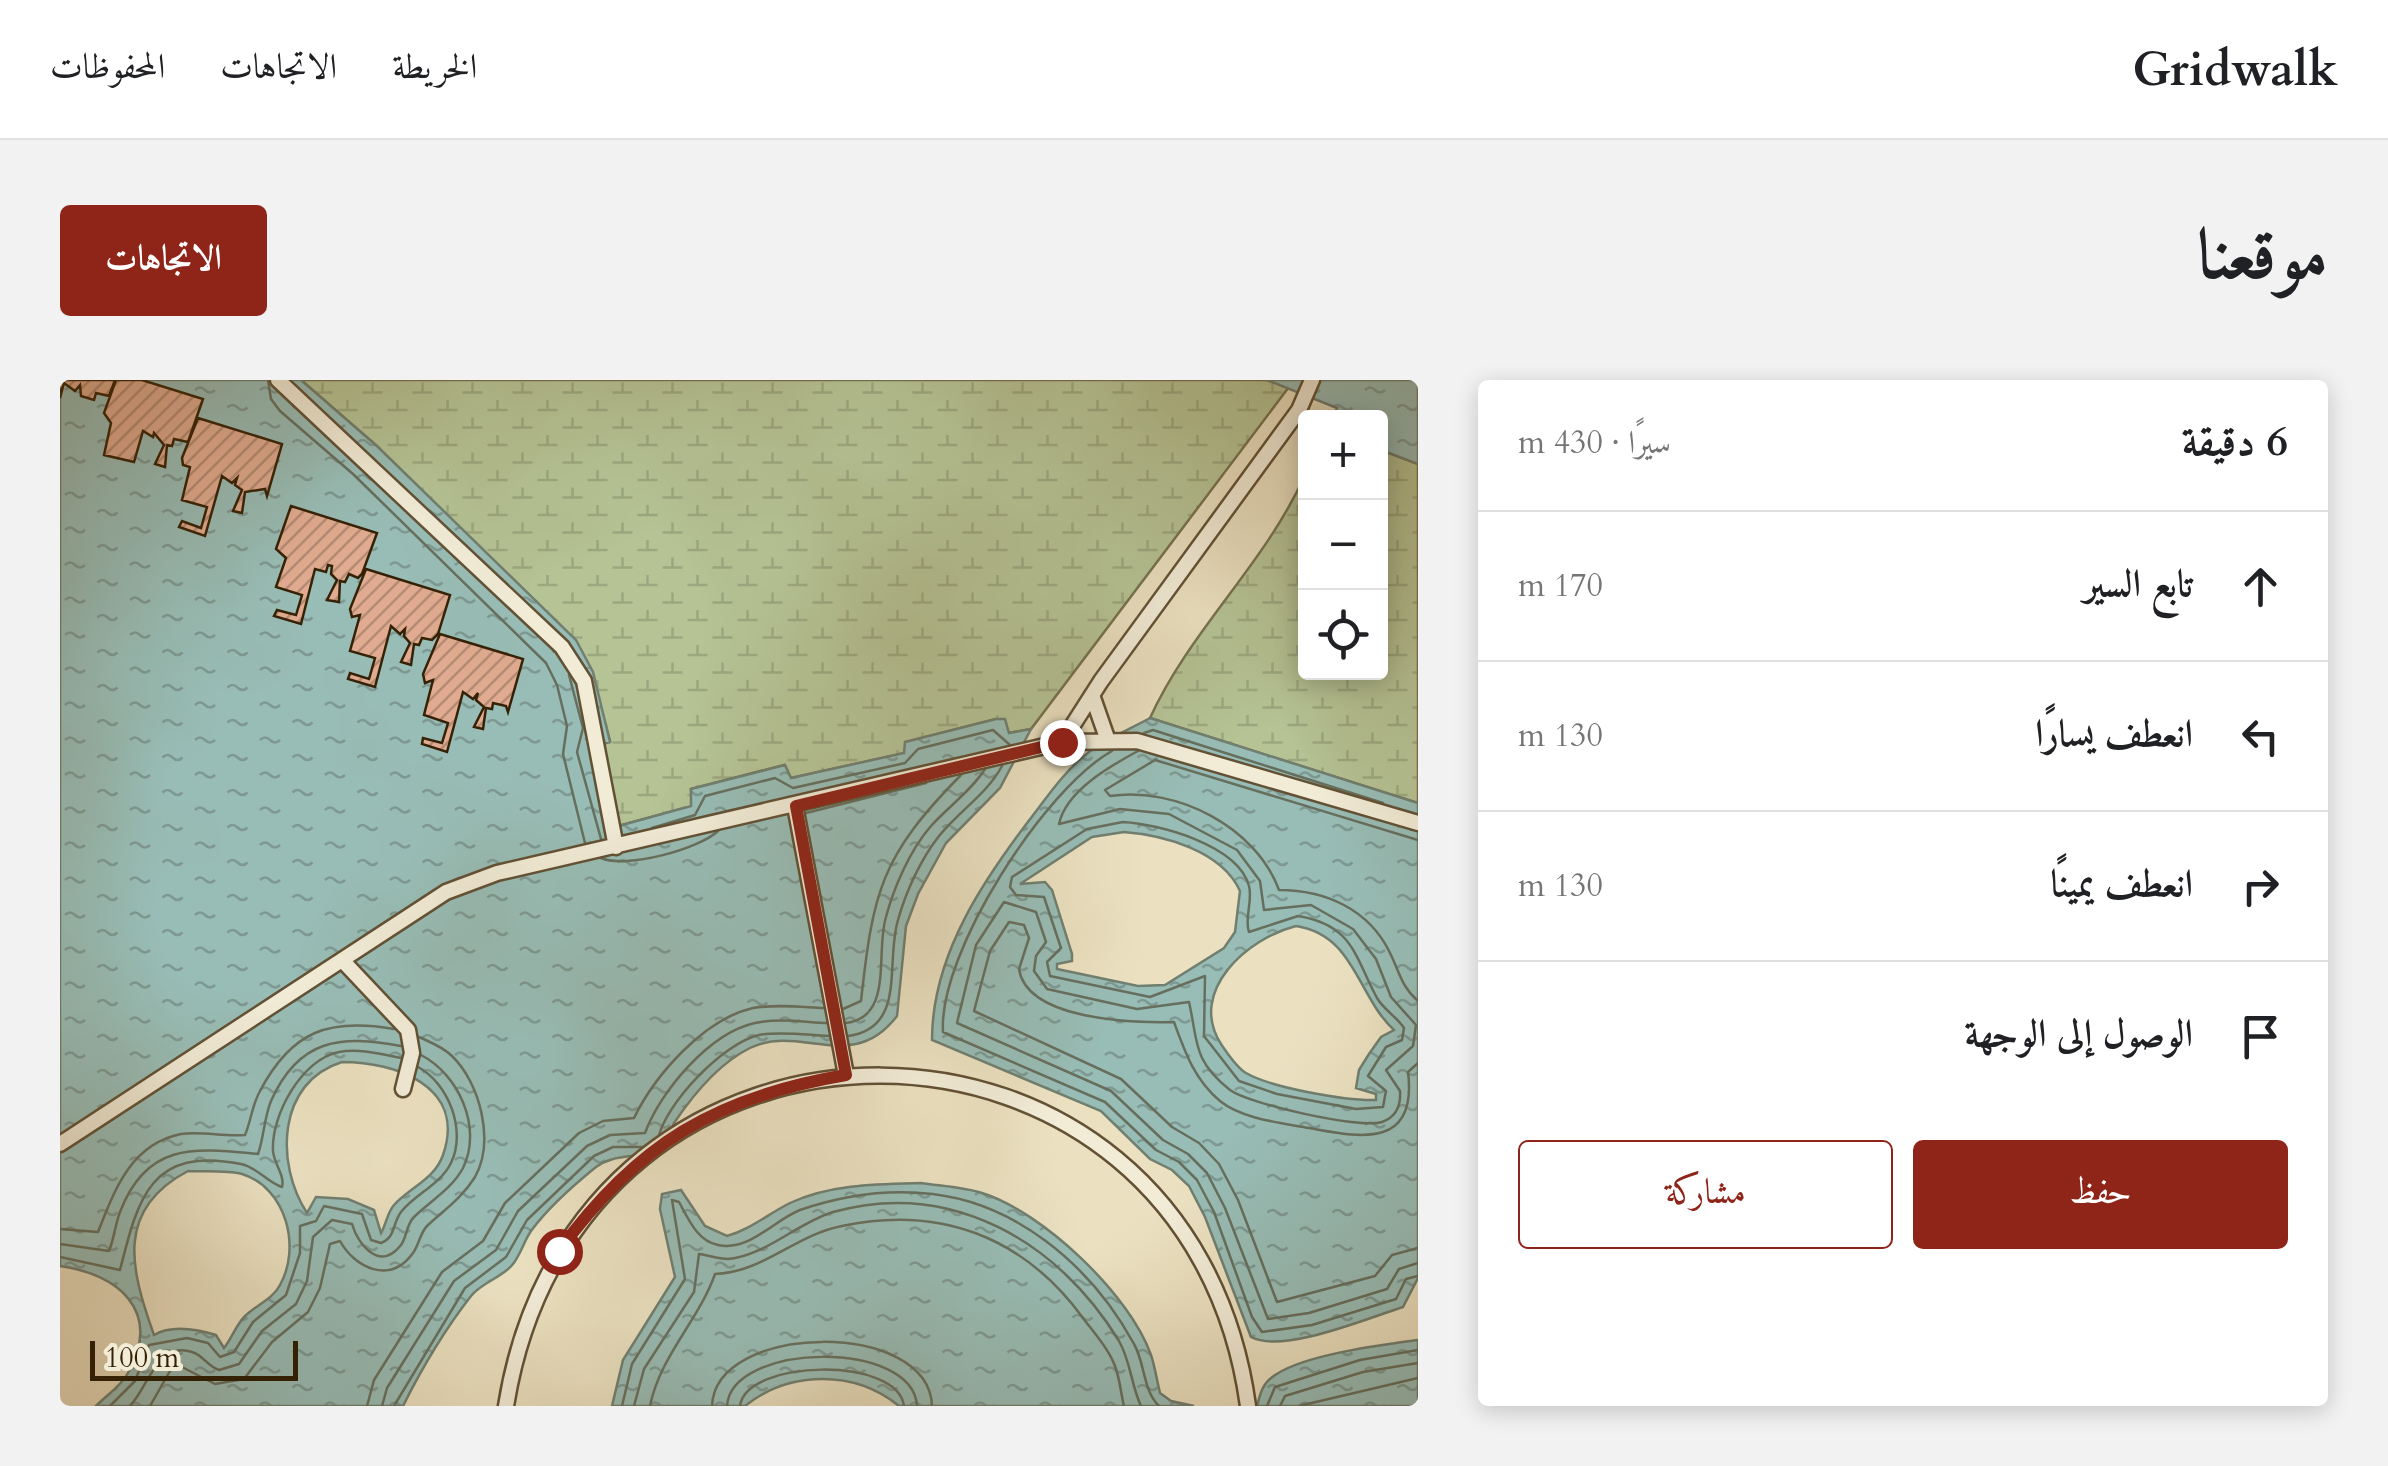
<!DOCTYPE html>
<html lang="ar">
<meta charset="utf-8">
<style>
:root{--surface:#fff;--page:#f2f2f2;--text:#202124;--muted:#757577;--line:#e0e0e0;--accent:#8f2418}
body{margin:0;font-family:Cardo,Amiri,serif;background:var(--page);color:var(--text);direction:rtl}
.controls{position:absolute;right:30px;top:30px;display:grid;overflow:hidden;border-radius:10px;box-shadow:0 5px 25px #0003}
.controls button{width:90px;height:90px;display:grid;place-items:center;padding:0;border:0;border-bottom:2px solid var(--line);background:var(--surface);color:var(--text);font:50px sans-serif}
.scale{position:absolute;left:30px;bottom:25px;width:208px;box-sizing:border-box;padding-left:10px;border:5px solid #352106;border-top:0;font-size:28px;line-height:35px;white-space:nowrap;color:#352106;-webkit-text-stroke:8px #f2ecd7;paint-order:stroke}
.stop{position:absolute;width:30px;height:30px;margin:-22px;border:8px solid #8f2418;border-radius:50%;background:#fff}
.stop.end{background:#8f2418;border-color:#fff;box-shadow:0 2px 10px #0008}
.list{margin:0;padding:0;list-style:none}
h2{display:flex;justify-content:space-between;align-items:center;height:130px;margin:0;padding:0 40px;font-size:42px}
h2 small{font-size:32px;font-weight:400;color:var(--muted)}
.list li{display:grid;grid-template-columns:65px 1fr auto;gap:30px;align-items:center;box-sizing:border-box;height:150px;padding:0 40px;border-top:2px solid var(--line)}
.list b{display:block;font-size:38px;white-space:nowrap}
.list em{font-size:32px;font-style:normal;color:var(--muted)}
.actions{display:flex;gap:20px;padding:30px 40px}
.actions a{flex:1;padding:22px 0;border:2px solid var(--accent);border-radius:10px;text-align:center;font-size:35px;color:var(--accent)}
.actions .main{background:var(--accent);color:#fff}
.icon{flex:none;width:55px;height:55px;fill:none;stroke:currentColor;stroke-width:2;stroke-linecap:round;stroke-linejoin:round}
.map{position:relative;flex:none;width:1358px;height:1026px;overflow:hidden;direction:ltr;border-radius:10px}
header{display:flex;align-items:center;gap:60px;box-sizing:border-box;height:140px;padding:0 50px;background:var(--surface);border-bottom:2px solid var(--line)}
header strong{font-size:48px}
nav{display:flex;gap:55px;margin-inline-start:auto;font-size:35px}
.intro{display:flex;align-items:center;justify-content:space-between;box-sizing:border-box;height:240px;padding:0 60px}
h1{margin:0;font-size:70px}
.button{padding:25px 45px;border-radius:10px;background:var(--accent);color:#fff;font-size:35px;font-weight:700}
main{display:flex;gap:60px;padding:0 60px}
aside{flex:1;background:var(--surface);border-radius:10px;box-shadow:0 5px 25px #0003}
.map>svg:first-child{display:block}
.wetland{fill:url(#wetland-marsh);stroke:#75724e;stroke-width:2.5}
.water{fill:url(#water-ripples);stroke:#707f70;stroke-width:2.5;fill-rule:evenodd}
.lines{fill:none;stroke-linecap:round;stroke-linejoin:round}
.shore{stroke:#666f5e;stroke-width:2.5}
.building{fill:url(#building-hatch);stroke:#352106;stroke-width:2.5}
.minor-casing{stroke:#625135;stroke-width:19}
.minor{stroke:#f2ecd7;stroke-width:14}
.route{stroke:#8f2418;stroke-width:12}
</style>
<header>
<strong>Gridwalk</strong>
<nav><a>الخريطة</a><a>الاتجاهات</a><a>المحفوظات</a></nav>
</header>
<div class="intro"><h1>موقعنا</h1><a class="button">الاتجاهات</a></div>
<main>
<aside>
<h2>6 دقيقة<small>سيرًا · 430 m</small></h2>
<ul class="list">
<li><svg class="icon" aria-label="ahead" viewBox="0 0 24 24"><path d="M12 20V5M6 11l6-6 6 6"/></svg><div><b>تابع السير</b></div><em>170 m</em></li>
<li><svg class="icon" aria-label="left" viewBox="0 0 24 24"><path d="M17 20v-9H6M10 6l-5 5 5 5"/></svg><div><b>انعطف يسارًا</b></div><em>130 m</em></li>
<li><svg class="icon" aria-label="right" viewBox="0 0 24 24"><path d="M7 20v-9h11M14 6l5 5-5 5"/></svg><div><b>انعطف يمينًا</b></div><em>130 m</em></li>
<li><svg class="icon" aria-label="arrive" viewBox="0 0 24 24"><path d="M6 21V4h12l-3 4 3 4H6"/></svg><div><b>الوصول إلى الوجهة</b></div></li>
</ul>
<div class="actions"><a class="main">حفظ</a><a>مشاركة</a></div>
</aside>
<div class="map">
<svg width="1358" height="1026" viewBox="0 0 1358 1026">
<defs>
<pattern id="wetland-marsh" width="20" height="14" patternUnits="userSpaceOnUse" patternTransform="scale(2.5)"><rect width="20" height="14" fill="#b5c395"/><path d="M1 5h8M5 5V1M11 12h8M15 12V8" fill="none" stroke="#9ca77f"/></pattern>
<pattern id="water-ripples" width="26" height="14" patternUnits="userSpaceOnUse" patternTransform="scale(2.5)"><rect width="26" height="14" fill="#98bdb6"/><path d="M2 4q2-2 4 0t4 0M15 11q2-2 4 0t4 0" fill="none" stroke="#7d9992"/></pattern>
<pattern id="building-hatch" width="6" height="6" patternUnits="userSpaceOnUse" patternTransform="scale(2.5)"><rect width="6" height="6" fill="#e0ab90"/><path d="M-1 1l2-2M0 6l6-6M5 7l2-2" fill="none" stroke="#b68b74"/></pattern>
</defs>
<rect width="100%" height="100%" fill="#ebe1c1"/>
<filter id="stains"><feTurbulence type="fractalNoise" baseFrequency=".002" numOctaves="4"/><feColorMatrix values="0 0 0 0 .2 0 0 0 0 .09 0 0 0 0 .02 0 0 0 .5 -.17"/></filter>
<radialGradient id="worn" r=".72"><stop offset=".6" stop-color="#630" stop-opacity="0"/><stop offset="1" stop-color="#630" stop-opacity=".3"/></radialGradient>
<!-- wetland -->
<path class="wetland" d="M241 0H1207L1229 7 971 349 949 353 936 339 846 362 845 373 731 398 724 385 631 409 632 426 558 446 539 365 550 361 542 331 318 67Z
M1321 70 1358 84V423L1090 338C1130 250 1205 184 1245 95L1246 292H1320Z"/>
<!-- water -->
<path class="water" d="M0 0H241L318 67 516 260 533 292 550 362 539 365 559 446 631 426V409L725 385 731 398 844 373 845 362 936 339H945L949 353 971 349 940 408 886 463 858 514 846 546 837 636C792 695 741 643 690 668 659 683 633 715 614 743 610 750 610 757 605 762 583 783 559 770 536 787 515 804 487 829 471 851 464 861 461 874 453 884 442 898 422 902 411 916 386 948 361 990 343 1026H36C47 1015 61 1006 68 993 103 930 57 894 0 886ZM282 682C335 682 407 706 383 775 375 799 349 808 334 825 327 833 326 845 321 853L314 830 288 819 256 817 247 833C215 784 217 702 282 682ZM128 791C145 792 166 790 182 794 227 808 241 868 220 905 213 919 196 925 185 936 176 945 172 958 164 968L156 955C133 948 111 945 94 955 71 890 54 830 128 791Z
M1207 0H1358V84L1321 70 1320 38 1273 37 1277 28Z
M1090 338 1358 423V898L1343 927C1308 938 1223 974 1191 957L1145 837 1129 806 1112 790 1090 779 1041 731 872 660C872 573 926 496 977 430 992 410 1008 388 1029 372 1047 359 1070 349 1090 338ZM1064 452C1104 455 1162 471 1180 511L1175 552 1164 568 1105 605 1078 606 997 589V584L1012 581V574L992 510 985 502 960 504 1032 457ZM1236 546C1295 555 1297 616 1334 650L1321 657 1309 674 1299 690 1296 708 1316 714V720C1287 721 1212 708 1186 693 1176 687 1168 674 1161 664 1127 611 1188 558 1236 546Z
M861 803C881 806 903 807 922 813 983 832 1070 915 1091 975 1095 987 1097 1001 1100 1013L1111 1021 1134 1026H839C795 990 730 990 685 1026H552L563 980 615 897 600 829 602 814 621 810 645 846 667 856C691 849 708 834 730 823 770 804 818 804 861 803Z
M1358 960V1026H1197C1200 1015 1202 1005 1211 998 1239 975 1321 965 1358 960Z"/>
<g class="lines">
<!-- shore -->
<path class="shore" d="M208 0 211 19 220 31 293 94 486 283 497 305 507 346 503 374 525 463
M509 295 523 348 517 372 541 459
M1084 353 1093 350 1323 423
M1052 371C985 408 878 573 883 652L1045 722 1096 770 1119 782 1137 800 1154 832 1192 937 1202 952 1252 945 1336 919 1346 899 1358 896
M1078 371C1050 386 1006 411 999 444L1060 429 1109 434 1177 470 1200 501 1204 530 1251 525 1293 549 1316 579 1331 617 1356 645 1353 666 1326 690 1340 711C1341 725 1336 737 1322 742 1299 749 1189 724 1170 710 1132 680 1138 661 1129 622L1077 629 987 609 974 591 976 576 986 562 976 532 944 522 916 565 897 643 1051 711 1103 760 1128 774 1147 793 1165 828 1208 939 1249 933 1327 909 1339 889 1358 883
M746 433 866 403
M1063 442C1099 444 1178 465 1189 506 1193 521 1184 539 1189 552L1238 536C1294 545 1295 578 1317 618 1324 630 1337 637 1344 648L1342 660 1326 667 1308 696 1326 711 1323 727 1296 729 1217 714 1179 701 1144 656 1145 596 1090 617 990 596 987 582 1001 568 984 517 956 515 950 507 952 497 1027 449Z
M592 448 635 435 645 416 715 398 733 408 845 383 858 369 933 350 950 365
M1358 460 1095 380 1045 410 1050 416C1116 406 1196 447 1219 510 1265 510 1309 529 1330 573 1340 593 1341 606 1358 621
M541 478C566 489 639 469 658 451
M783 629 801 621C813 511 821 476 901 395
M786 643C834 637 815 573 826 537 834 507 850 470 871 446 888 427 911 411 925 389
M788 656C847 648 825 583 838 540 846 511 861 479 879 456 899 431 927 414 942 386
M1358 683 1348 692C1358 772 1295 756 1249 748 1222 743 1182 739 1160 721 1134 699 1125 672 1114 642 1072 643 967 640 959 589L969 558 964 545 949 542 930 571 914 631 1061 699 1112 747 1139 763 1159 784 1178 820 1217 922 1315 896 1332 875 1358 868
M598 759C605 724 663 663 699 655 721 651 747 655 769 656
M0 849 38 852C54 812 70 764 121 754 142 751 164 757 185 755 191 741 192 725 200 711 232 650 270 638 334 649
M0 864 49 871C54 859 55 845 60 832 87 761 136 768 198 774 204 757 204 738 211 721 239 658 281 655 341 666
M0 877 60 890C78 819 90 766 181 784 197 787 208 803 222 807 225 795 214 784 213 771 211 735 242 679 279 672 299 668 321 674 341 678
M50 1026 75 1001 89 965 127 958 148 963 160 977 174 972 193 942 226 915 240 873V846L256 841 264 826 302 834 311 860 321 863C336 857 332 844 341 832 355 814 380 805 391 783 407 750 388 703 358 687
M70 1026C89 1006 97 961 132 972 143 975 147 986 159 990L179 984 202 951 236 924 247 901 253 857 272 840 292 844C298 865 320 892 341 865 347 857 346 845 354 837 370 821 391 810 403 788 423 747 398 694 361 675
M90 1026 110 991 120 986 155 1004 184 999 212 962 248 932 260 908 270 864 280 861C295 888 330 905 353 873 359 865 360 853 367 846 384 830 402 818 415 797 435 761 420 703 392 676 383 667 370 662 359 657
M307 1026 314 1000 382 892 423 861 445 823 519 753 543 741 574 738C595 695 644 639 693 628 716 624 741 627 764 628
M322 1026 327 1008 394 901 436 870 458 831 527 766 550 755 585 753C600 712 649 653 695 643 718 638 743 642 767 643
M334 1026 405 908 446 877 467 840 534 776 553 767H583
M562 1026 572 984 625 899 612 820 619 822C628 838 637 861 658 865 689 872 714 840 740 830 778 817 820 810 860 813 952 818 1031 885 1074 964 1085 983 1083 1011 1099 1026
M574 1026 584 989 634 912 639 874C648 875 658 879 668 879 705 876 737 843 773 832 891 799 998 861 1059 961 1071 982 1071 1005 1081 1026
M590 1026C600 976 639 940 655 894 704 892 735 855 782 846 880 825 964 857 1023 938 1034 953 1050 970 1056 989 1060 1001 1061 1014 1064 1026
M652 1026C655 942 869 939 872 1026
M667 1026C671 962 853 959 857 1026
M680 1026C686 979 838 976 844 1026
M1207 1026 1215 1007 1300 980 1358 970
M1220 1026 1225 1016 1303 992 1358 983
M1239 1026 1358 998"/>
</g>
<!-- building -->
<path class="building" d="M0 0H55L49 16 36 13 34 20 21 16 20 5 15 11 4 3 0 18Z
M56 0H82L143 19 128 62 114 59 112 66 107 65 105 87 95 84 104 65 94 53 93 57 83 51 74 82 44 75 51 43 44 33Z
M138 38 222 64 207 116 205 109 185 112 182 133 173 131 182 110 175 105 177 98 172 103 162 96 145 156 119 147 122 141 141 148 147 127 122 120 130 87 123 85 122 78Z
M231 126 317 153 302 194 298 198 289 194 285 202 280 201 279 222 267 220 277 200 271 194 272 186 268 185 266 192 255 189 241 244 214 236 217 230 236 235 242 215 216 207 226 178 216 169Z
M306 189 390 215 378 254 372 260 362 258 359 265 354 264 351 285 341 282 350 263 344 256 345 249 340 254 331 246 315 307 288 299 290 293 309 299 315 278 290 271 300 235 292 237 290 229Z
M380 254 463 279 448 332 446 326 433 323 432 329 426 328 423 349 414 347 424 327 416 320 418 313 413 319 403 312 387 372 362 364 363 358 382 363 388 343 364 335 373 300 365 303 363 294Z"/>
<g class="lines">
<defs>
<path id="minor" d="M218 0 502 267 524 301 556 467
M1032 315 1047 358
M1002 362 1041 301 1239 30 1252 0
M735 426 786 695
M282 580 348 650 352 673 343 709
M0 764 386 512 437 493 1002 362 1077 361 1358 443
M446 1026C517 583 1128 588 1188 1026"/>
</defs>
<!-- minor casing -->
<use href="#minor" class="minor-casing"/>
<!-- minor -->
<use href="#minor" class="minor"/>
</g>
<g class="lines">
<!-- route -->
<path class="route" d="M499 871C577 764 656 717 786 695L736 426 1002 362"/>
</g>
<rect width="100%" height="100%" filter="url(#stains)"/>
<rect width="100%" height="100%" fill="url(#worn)"/>
</svg>
<div class="controls">
<button>+</button>
<button>−</button>
<button><svg class="icon" aria-label="locate" viewBox="0 0 24 24"><circle cx="12" cy="12" r="6"/><path d="M12 2v4M12 18v4M2 12h4M18 12h4"/></svg></button>
</div>
<div class="scale">100 m</div>
<div class="stop" style="left:499px;top:871px"></div>
<div class="stop end" style="left:1002px;top:362px"></div>
</div>
</main>
